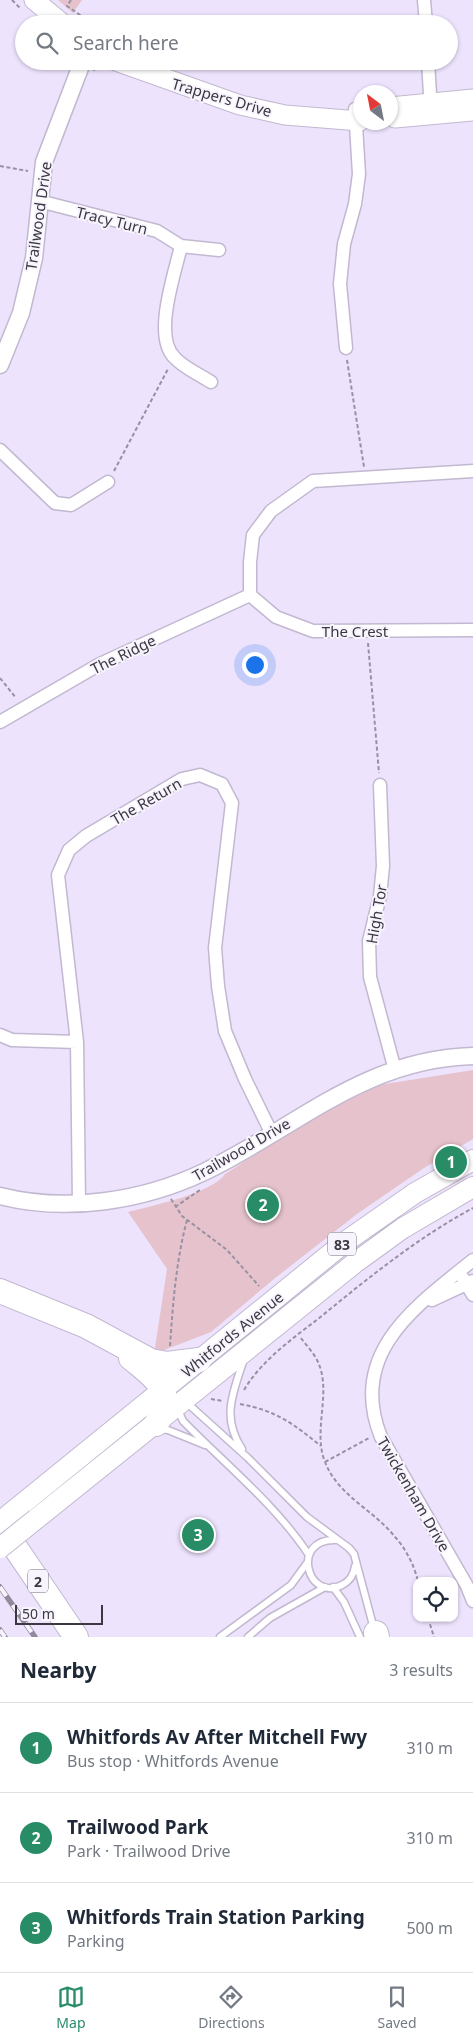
<!DOCTYPE html>
<meta charset="utf-8">
<style>
:root{--surface:#fff;--page:#f6f6f7;--text:#1f2937;--muted:#747a83;--line:#e0e1e3;--accent:#288c67}
body{margin:0;font-family:"Noto Sans",sans-serif;background:var(--page);color:var(--text)}
.controls{position:absolute;right:15px;bottom:15px;display:grid;overflow:hidden;border-radius:10px;box-shadow:0 1px 4px #0004}
.controls button{width:45px;height:45px;display:grid;place-items:center;padding:0;border:0;border-bottom:1px solid var(--line);background:var(--surface);color:var(--text);font:25px sans-serif}
.compass{position:absolute;left:353px;top:85px;width:45px;height:45px;border-radius:50%;background:var(--surface);box-shadow:0 1px 4px #0004;rotate:328deg}
.scale{position:absolute;left:15px;bottom:12px;width:88px;box-sizing:border-box;padding-left:5px;border:2px solid #3c3842;border-top:0;font-size:14px;line-height:18px;white-space:nowrap;color:#3c3842;-webkit-text-stroke:4px #f8f4fe;paint-order:stroke}
.you{position:absolute;left:254px;top:664px;width:18px;height:18px;margin:-12px;border:4px solid #fff;border-radius:50%;background:#1a73e8;box-shadow:0 0 0 8px #1a73e833}
.badge{display:grid;place-items:center;width:32px;height:32px;border-radius:50%;background:var(--accent);color:#fff;font-size:16px;font-weight:700}
.pin{position:absolute;translate:-50% -50%;border:2px solid #fff;box-shadow:0 1px 5px #0006}
.list{margin:0;padding:0;list-style:none}
h2{display:flex;justify-content:space-between;align-items:center;height:65px;margin:0;padding:0 20px;font-size:21px}
h2 small{font-size:16px;font-weight:400;color:var(--muted)}
.list li{display:grid;grid-template-columns:32px 1fr auto;gap:15px;align-items:center;box-sizing:border-box;height:90px;padding:0 20px;border-top:1px solid var(--line)}
.list b{display:block;font-size:19px;white-space:nowrap}
.list p{margin:0;font-size:16px;white-space:nowrap;color:var(--muted)}
.list em{font-size:16px;font-style:normal;color:var(--muted)}
.icon{flex:none;width:28px;height:28px;fill:none;stroke:currentColor;stroke-width:2;stroke-linecap:round;stroke-linejoin:round}
.map{position:relative;flex:none;width:473px;height:1637px;overflow:hidden}
.search{position:absolute;background:var(--surface);box-shadow:0 1px 4px #0004;left:15px;right:15px;top:15px;height:55px;display:flex;align-items:center;gap:12px;box-sizing:border-box;padding:0 18px;border-radius:28px;color:var(--muted);font-size:19px}
.sheet{height:335px;background:var(--surface)}
nav{display:flex;justify-content:space-around;align-items:center;box-sizing:border-box;height:70px;border-top:1px solid var(--line);background:var(--surface);font-size:14px;color:var(--muted)}
nav a{display:grid;justify-items:center;gap:2px}
nav .on{color:var(--accent)}
.map>svg:first-child{display:block}
.green{fill:#e6c3cc}
.lines{fill:none;stroke-linecap:round;stroke-linejoin:round}
.service-casing{stroke:#c2b8d0;stroke-width:9}
.minor-casing{stroke:#c2b8d0;stroke-width:15}
.tertiary-casing{stroke:#c2b8d0;stroke-width:19}
.secondary-casing{stroke:#c2b8d0;stroke-width:21}
.primary-casing{stroke:#c2b8d0;stroke-width:22}
.motorway-casing{stroke:#c2b8d0;stroke-width:26}
.path{stroke:#9891a3;stroke-width:2;stroke-dasharray:4 2.5;stroke-linecap:butt}
.service{stroke:#fff;stroke-width:6}
.minor{stroke:#fff;stroke-width:12}
.tertiary{stroke:#fff;stroke-width:16}
.secondary{stroke:#fff;stroke-width:19}
.primary{stroke:#fff;stroke-width:20}
.motorway{stroke:#fff;stroke-width:24}
.rail-casing{stroke:#928a9c;stroke-width:5.5}
.rail{stroke:#f8f4fe;stroke-width:4;stroke-dasharray:11;stroke-linecap:butt}
.primary-bridge-casing{stroke:#c2b8d0;stroke-width:22;stroke-linecap:butt}
.primary-bridge{stroke:#fff;stroke-width:20}
.labels{text-anchor:middle;dominant-baseline:central;stroke-width:4;stroke-linejoin:round;paint-order:stroke}
.shield{fill:#f8f4fe;stroke:#74707a;stroke-width:1}
.shield-label{font-size:14px;font-weight:bold;fill:#3c3842}
.street-label{font-size:15px;fill:#3c3842;stroke:#f8f4fe}
</style>
<div class="map">
<svg width="473" height="1637" viewBox="0 0 473 1637">
<rect width="100%" height="100%" fill="#eee3fd"/>
<!-- green -->
<path class="green" d="M58 0H82L73 13Z
M473 1070V1139L424 1168 357 1214 274 1279 211 1332 154 1354 167 1269 128 1212C151 1206 213 1193 225 1174L314 1117 379 1085Z"/>
<g class="lines">
<defs>
<path id="service" d="M186 1402 248 1458 307 1517 349 1548 354 1554 374 1629
M178 1410 183 1421C226 1465 275 1504 309 1555
M158 1429 168 1430 205 1445
M242 1449C221 1417 233 1393 244 1359
M336 1540C290 1538 307 1603 342 1585 350 1581 354 1574 355 1566
M333 1587 344 1602 360 1637
M220 1637 291 1585 307 1563
M248 1637 270 1618 325 1587"/>
<path id="minor" d="M424 0 426 24
M428 61 431 111
M39 201 157 231 181 246 219 250
M181 246C175 273 152 337 175 358 184 368 199 374 211 382
M346 348 340 284 344 244 355 204 359 174 355 109
M0 450 55 503 71 505 108 482
M473 471 313 481 271 511 253 535 250 562V595L276 617 313 631 473 630
M0 722 100 664 250 595
M380 785 383 866 380 896 369 941 370 977 395 1070
M0 1035 12 1040 77 1042
M79 1203 77 1042 58 875 69 850 86 836 182 779 200 775 222 784 232 803 215 948 218 986 225 1031 245 1079 271 1132
M473 1260C416 1306 347 1353 381 1437L467 1586 473 1601
M463 1278 473 1295
M432 1300 473 1281"/>
<path id="tertiary" d="M0 365 21 313 34 258 44 162 80 68V61
M0 1196C67 1213 143 1201 204 1172 296 1128 363 1059 473 1056"/>
<path id="secondary" d="M34 0 63 24
M116 61 240 105 285 115 360 121
M390 107 473 99
M395 118 472 111"/>
<path id="primary" d="M36 1519 356 1262 403 1228 473 1187
M0 1522 345 1242 415 1193 473 1160"/>
<path id="motorway" d="M0 1291 86 1326 151 1361 167 1364 199 1360
M131 1358C154 1377 178 1391 156 1424
M0 1525 76 1637
M376 1633 377 1637"/>
</defs>
<!-- service casing -->
<use href="#service" class="service-casing"/>
<!-- minor casing -->
<use href="#minor" class="minor-casing"/>
<!-- tertiary casing -->
<use href="#tertiary" class="tertiary-casing"/>
<!-- secondary casing -->
<use href="#secondary" class="secondary-casing"/>
<!-- primary casing -->
<use href="#primary" class="primary-casing"/>
<!-- motorway casing -->
<use href="#motorway" class="motorway-casing"/>
<!-- path -->
<path class="path" d="M12 0 20 8
M71 0 67 6 83 17 103 24
M93 70 103 67
M374 129 383 127
M0 166 28 171
M347 360 364 467
M114 471 168 369
M368 643 379 773
M0 678 16 698
M171 1199 182 1216 227 1250 259 1286
M175 1207 200 1190
M301 1338C306 1345 313 1352 317 1360 333 1391 312 1430 325 1462 338 1496 374 1510 395 1537 406 1549 414 1565 418 1581
M170 1346C173 1303 176 1261 187 1220
M244 1390C261 1361 292 1339 318 1319 367 1279 417 1238 473 1208
M211 1399 223 1401
M240 1404C277 1411 292 1423 321 1446
M325 1462 369 1438
M428 1618 434 1637"/>
<!-- service -->
<use href="#service" class="service"/>
<!-- minor -->
<use href="#minor" class="minor"/>
<!-- tertiary -->
<use href="#tertiary" class="tertiary"/>
<!-- secondary -->
<use href="#secondary" class="secondary"/>
<!-- primary -->
<use href="#primary" class="primary"/>
<!-- motorway -->
<use href="#motorway" class="motorway"/>
<defs>
<path id="rail" d="M0 1587 35 1637
M0 1630 5 1637"/>
</defs>
<!-- rail casing -->
<use href="#rail" class="rail-casing"/>
<!-- rail -->
<use href="#rail" class="rail"/>
<defs>
<path id="primary-bridge" d="M0 1548 36 1519"/>
</defs>
<!-- primary-bridge casing -->
<use href="#primary-bridge" class="primary-bridge-casing"/>
<!-- primary-bridge -->
<use href="#primary-bridge" class="primary-bridge"/>
</g>
<g class="labels">
<!-- shield labels -->
<g class="shield">
<rect x="328" y="1232.5" width="28" height="23" rx="4"/>
<rect x="28" y="1569.5" width="20" height="23" rx="4"/>
</g>
<g class="shield-label">
<text x="342" y="1244">83</text>
<text x="38" y="1581">2</text>
</g>
<!-- street labels -->
<g class="street-label">
<text transform="translate(222 97) rotate(16)">Trappers Drive</text>
<text transform="translate(38 216) rotate(-82)">Trailwood Drive</text>
<text transform="translate(112 220) rotate(14)">Tracy Turn</text>
<text x="355" y="631">The Crest</text>
<text transform="translate(123 654) rotate(-26)">The Ridge</text>
<text transform="translate(146 801) rotate(-30)">The Return</text>
<text transform="translate(376 914) rotate(-80)">High Tor</text>
<text transform="translate(241 1149) rotate(-30)">Trailwood Drive</text>
<text transform="translate(232 1334) rotate(-39)">Whitfords Avenue</text>
<text transform="translate(414 1494) rotate(60)">Twickenham Drive</text>
</g>
</g>
</svg>
<div class="controls">
<button><svg class="icon" aria-label="locate" viewBox="0 0 24 24"><circle cx="12" cy="12" r="6"/><path d="M12 2v4M12 18v4M2 12h4M18 12h4"/></svg></button>
</div>
<svg class="compass" viewBox="-18 -18 36 36"><path d="M0-13l5 13h-10z" fill="#e53935"/><path d="M0 13l5-13h-10z" fill="#747a83"/></svg>
<div class="scale">50 m</div>
<div class="you"></div>
<div class="pin badge" style="left:451px;top:1162px">1</div>
<div class="pin badge" style="left:263px;top:1205px">2</div>
<div class="pin badge" style="left:198px;top:1535px">3</div>
<div class="search"><svg class="icon" aria-label="search" viewBox="0 0 24 24"><circle cx="10" cy="10" r="6"/><path d="M15 15l6 6"/></svg>Search here</div>
</div>
<section class="sheet">
<h2>Nearby<small>3 results</small></h2>
<ul class="list">
<li><span class="badge">1</span><div><b>Whitfords Av After Mitchell Fwy</b><p>Bus stop · Whitfords Avenue</p></div><em>310 m</em></li>
<li><span class="badge">2</span><div><b>Trailwood Park</b><p>Park · Trailwood Drive</p></div><em>310 m</em></li>
<li><span class="badge">3</span><div><b>Whitfords Train Station Parking</b><p>Parking</p></div><em>500 m</em></li>
</ul>
</section>
<nav>
<a class="on"><svg class="icon" aria-label="map" viewBox="0 0 24 24"><path d="M3 6l6-2 6 2 6-2v14l-6 2-6-2-6 2zM9 4v14M15 6v14"/></svg>Map</a>
<a><svg class="icon" aria-label="directions" viewBox="0 0 24 24"><path d="M12 3l9 9-9 9-9-9zM9 14v-3h6M13 9l2 2-2 2"/></svg>Directions</a>
<a><svg class="icon" aria-label="saved" viewBox="0 0 24 24"><path d="M7 4h10v16l-5-4-5 4z"/></svg>Saved</a>
</nav>
